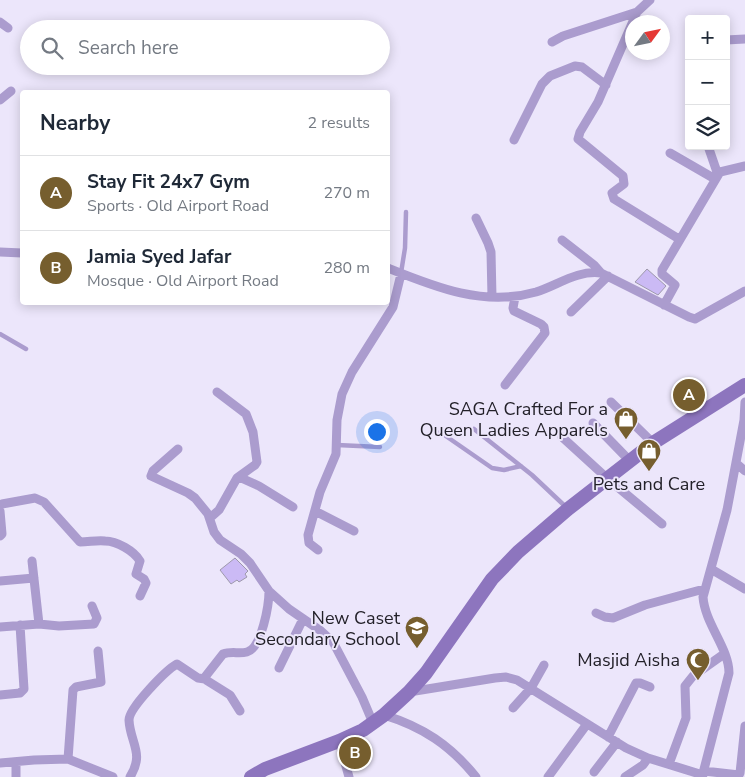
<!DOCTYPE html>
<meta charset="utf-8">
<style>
:root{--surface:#fff;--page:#f2f2f3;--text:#1f2937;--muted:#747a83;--line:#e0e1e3;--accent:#765e2e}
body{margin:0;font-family:"Nunito Sans",sans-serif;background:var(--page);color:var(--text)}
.controls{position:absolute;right:15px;top:15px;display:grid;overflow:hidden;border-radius:5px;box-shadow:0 2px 12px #0003}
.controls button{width:45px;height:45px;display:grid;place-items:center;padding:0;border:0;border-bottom:1px solid var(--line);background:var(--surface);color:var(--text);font:25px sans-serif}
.compass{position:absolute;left:625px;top:15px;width:45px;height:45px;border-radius:50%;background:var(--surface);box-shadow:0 2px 12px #0003;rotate:57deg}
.you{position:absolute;left:376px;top:431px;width:18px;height:18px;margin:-12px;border:4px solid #fff;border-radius:50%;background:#1a73e8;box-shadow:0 0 0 8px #1a73e833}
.badge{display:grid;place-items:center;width:32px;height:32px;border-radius:50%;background:var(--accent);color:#fff;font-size:16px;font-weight:700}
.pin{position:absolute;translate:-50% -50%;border:2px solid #fff;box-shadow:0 1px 5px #0006}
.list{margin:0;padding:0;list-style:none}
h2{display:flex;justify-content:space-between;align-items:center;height:65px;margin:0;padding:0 20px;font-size:21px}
h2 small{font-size:16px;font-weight:400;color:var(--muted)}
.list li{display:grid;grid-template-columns:32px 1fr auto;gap:15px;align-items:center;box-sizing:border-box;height:75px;padding:0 20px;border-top:1px solid var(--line)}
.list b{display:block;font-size:19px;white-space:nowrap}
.list p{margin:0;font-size:16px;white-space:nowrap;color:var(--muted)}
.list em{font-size:16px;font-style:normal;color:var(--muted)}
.icon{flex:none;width:28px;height:28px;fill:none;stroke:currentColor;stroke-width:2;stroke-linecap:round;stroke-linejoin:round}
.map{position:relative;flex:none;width:745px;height:777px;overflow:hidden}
.search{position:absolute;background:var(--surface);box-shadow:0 2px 12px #0003;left:20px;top:20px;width:370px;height:55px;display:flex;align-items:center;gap:12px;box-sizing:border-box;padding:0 18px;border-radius:28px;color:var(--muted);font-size:19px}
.panel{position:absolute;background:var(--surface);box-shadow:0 2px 12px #0003;left:20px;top:90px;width:370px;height:215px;border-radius:5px}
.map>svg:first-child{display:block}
.building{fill:#cbbaf5;stroke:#9e99ac}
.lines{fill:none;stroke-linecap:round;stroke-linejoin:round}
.lane{stroke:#ab9cce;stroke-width:4.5}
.street{stroke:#ab9cce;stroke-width:9}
.secondary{stroke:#8d75be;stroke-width:14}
.labels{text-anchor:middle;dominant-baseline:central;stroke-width:4;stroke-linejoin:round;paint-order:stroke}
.poi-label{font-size:18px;fill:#232129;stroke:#ece6fb;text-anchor:end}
</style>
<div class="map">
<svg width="745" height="777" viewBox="0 0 745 777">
<rect width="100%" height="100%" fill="#ece6fb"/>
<!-- building -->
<path class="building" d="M647 269 666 286 658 295 635 282Z
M235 558 248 571 245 574 247 577 239 582 237 580 231 584 220 570Z"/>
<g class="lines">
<!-- lane -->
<path class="lane" d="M401 273 405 248 406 212
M0 334 26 349
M474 429 532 475 567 508
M440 432 492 468 504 470 521 466
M337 445 380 447"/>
<!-- street -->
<path class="street" d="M650 0 637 12 598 102 580 132 578 139 623 176 624 184 612 193 614 199 679 239
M0 22 8 28
M726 40 745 39
M552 42 563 36 637 12
M0 100 11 91
M514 140 542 84 550 76 575 66 582 67 606 85
M708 146 718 175
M670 153 715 179
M476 218 488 243 491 252 492 297
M562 240 594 265 601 273
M0 252 22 253
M388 268C435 287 484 307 536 292 558 285 577 270 601 273L689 317 695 319 745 291
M664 305 675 285 662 274V270L720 172 745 166
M571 312 608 276
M505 385 545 333 544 327 541 324 514 311 513 308 515 297
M611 402 653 443
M593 423 630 461
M562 437 608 479 662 524
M178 449 153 471 151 476 188 493 195 498 208 514 214 532 220 540 241 554 250 563 269 591 289 609 321 631 333 642 362 697 373 723
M736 463 745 471
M239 477 259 486 293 507
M0 506 2 504 35 498 44 502 80 542C89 542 97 540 105 541 117 541 134 551 140 561L136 574 144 579 146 583 140 596
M0 511 2 534 0 536
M315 511 354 531
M210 518 219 510 237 478 255 465 257 462 253 432 246 414 217 392
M318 550 309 543 308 535 320 492 336 454 337 420 342 394 352 372 393 307 401 274
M32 561 39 624
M711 569 745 589
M0 581 34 578
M596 613 605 617 613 618 645 605 704 589
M0 627 39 624 59 626 94 624 97 618 92 606
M279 668 303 619
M409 692 495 678 506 677 517 680 626 748 648 758 703 775
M0 695 20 693 24 689 20 625
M513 708 531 688 544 665
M240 711 230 695 206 680 205 677 223 654C231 651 239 654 247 652 262 648 269 604 269 591
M384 715C423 727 450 745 476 777
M608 737 636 683H640L650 687
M339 741 349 777
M68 759 73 690 76 687 101 682 98 651
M0 763 34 760 68 759 113 777
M669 764 686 718 685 686 693 676 724 654
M704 771 739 775 740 773 745 726
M594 772 617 742
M16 777V762
M130 777C145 753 130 743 129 720 129 708 166 670 177 664L198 678 205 679
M548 777 587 724
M625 777 643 765 648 758
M702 777 729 673C729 648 705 624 703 597L727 510 744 420 745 402"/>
<!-- secondary -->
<path class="secondary" d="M251 777 265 769 339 741 363 730 384 715 409 692 426 673 492 579 518 552 568 509 653 443 745 385"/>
</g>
<!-- icons -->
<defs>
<symbol id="shop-pin" viewBox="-11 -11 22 30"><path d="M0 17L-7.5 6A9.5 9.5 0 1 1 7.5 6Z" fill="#765e2e" stroke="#ece6fb"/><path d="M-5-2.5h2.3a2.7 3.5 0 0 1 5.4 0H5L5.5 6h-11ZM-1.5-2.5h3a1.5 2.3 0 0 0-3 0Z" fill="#fff"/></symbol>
<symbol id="school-pin" viewBox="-11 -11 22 30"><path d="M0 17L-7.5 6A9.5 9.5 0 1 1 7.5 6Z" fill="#765e2e" stroke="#ece6fb"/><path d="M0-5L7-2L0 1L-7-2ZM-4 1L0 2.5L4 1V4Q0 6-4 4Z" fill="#fff"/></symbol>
<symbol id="mosque-pin" viewBox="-11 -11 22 30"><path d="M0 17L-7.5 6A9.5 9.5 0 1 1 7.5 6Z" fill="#765e2e" stroke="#ece6fb"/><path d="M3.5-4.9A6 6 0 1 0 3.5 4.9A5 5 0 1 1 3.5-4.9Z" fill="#fff"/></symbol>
</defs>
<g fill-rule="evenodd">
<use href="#shop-pin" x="612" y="405" width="28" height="38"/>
<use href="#shop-pin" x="635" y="437" width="28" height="38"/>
<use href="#school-pin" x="403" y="614" width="28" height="38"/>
<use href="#mosque-pin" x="684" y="646" width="28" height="38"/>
</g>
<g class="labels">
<!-- poi labels -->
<g class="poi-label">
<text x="608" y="409">SAGA Crafted For a<tspan x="608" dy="21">Queen Ladies Apparels</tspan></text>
<text x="649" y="484" text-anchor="middle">Pets and Care</text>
<text x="400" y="618">New Caset<tspan x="400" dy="21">Secondary School</tspan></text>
<text x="680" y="660">Masjid Aisha</text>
</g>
</g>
</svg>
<div class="controls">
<button>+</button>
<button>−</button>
<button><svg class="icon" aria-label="layers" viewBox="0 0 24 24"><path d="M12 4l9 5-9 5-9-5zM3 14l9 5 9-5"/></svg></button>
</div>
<svg class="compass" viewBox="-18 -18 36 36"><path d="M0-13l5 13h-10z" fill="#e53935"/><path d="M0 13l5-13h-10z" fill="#747a83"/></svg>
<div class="you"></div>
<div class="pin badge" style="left:689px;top:395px">A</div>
<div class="pin badge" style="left:355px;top:753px">B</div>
<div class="search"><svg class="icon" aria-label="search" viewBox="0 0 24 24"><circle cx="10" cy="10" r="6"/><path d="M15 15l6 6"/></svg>Search here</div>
<section class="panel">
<h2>Nearby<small>2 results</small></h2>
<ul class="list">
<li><span class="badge">A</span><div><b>Stay Fit 24x7 Gym</b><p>Sports · Old Airport Road</p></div><em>270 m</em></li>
<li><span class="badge">B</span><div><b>Jamia Syed Jafar</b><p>Mosque · Old Airport Road</p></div><em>280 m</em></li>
</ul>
</section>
</div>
